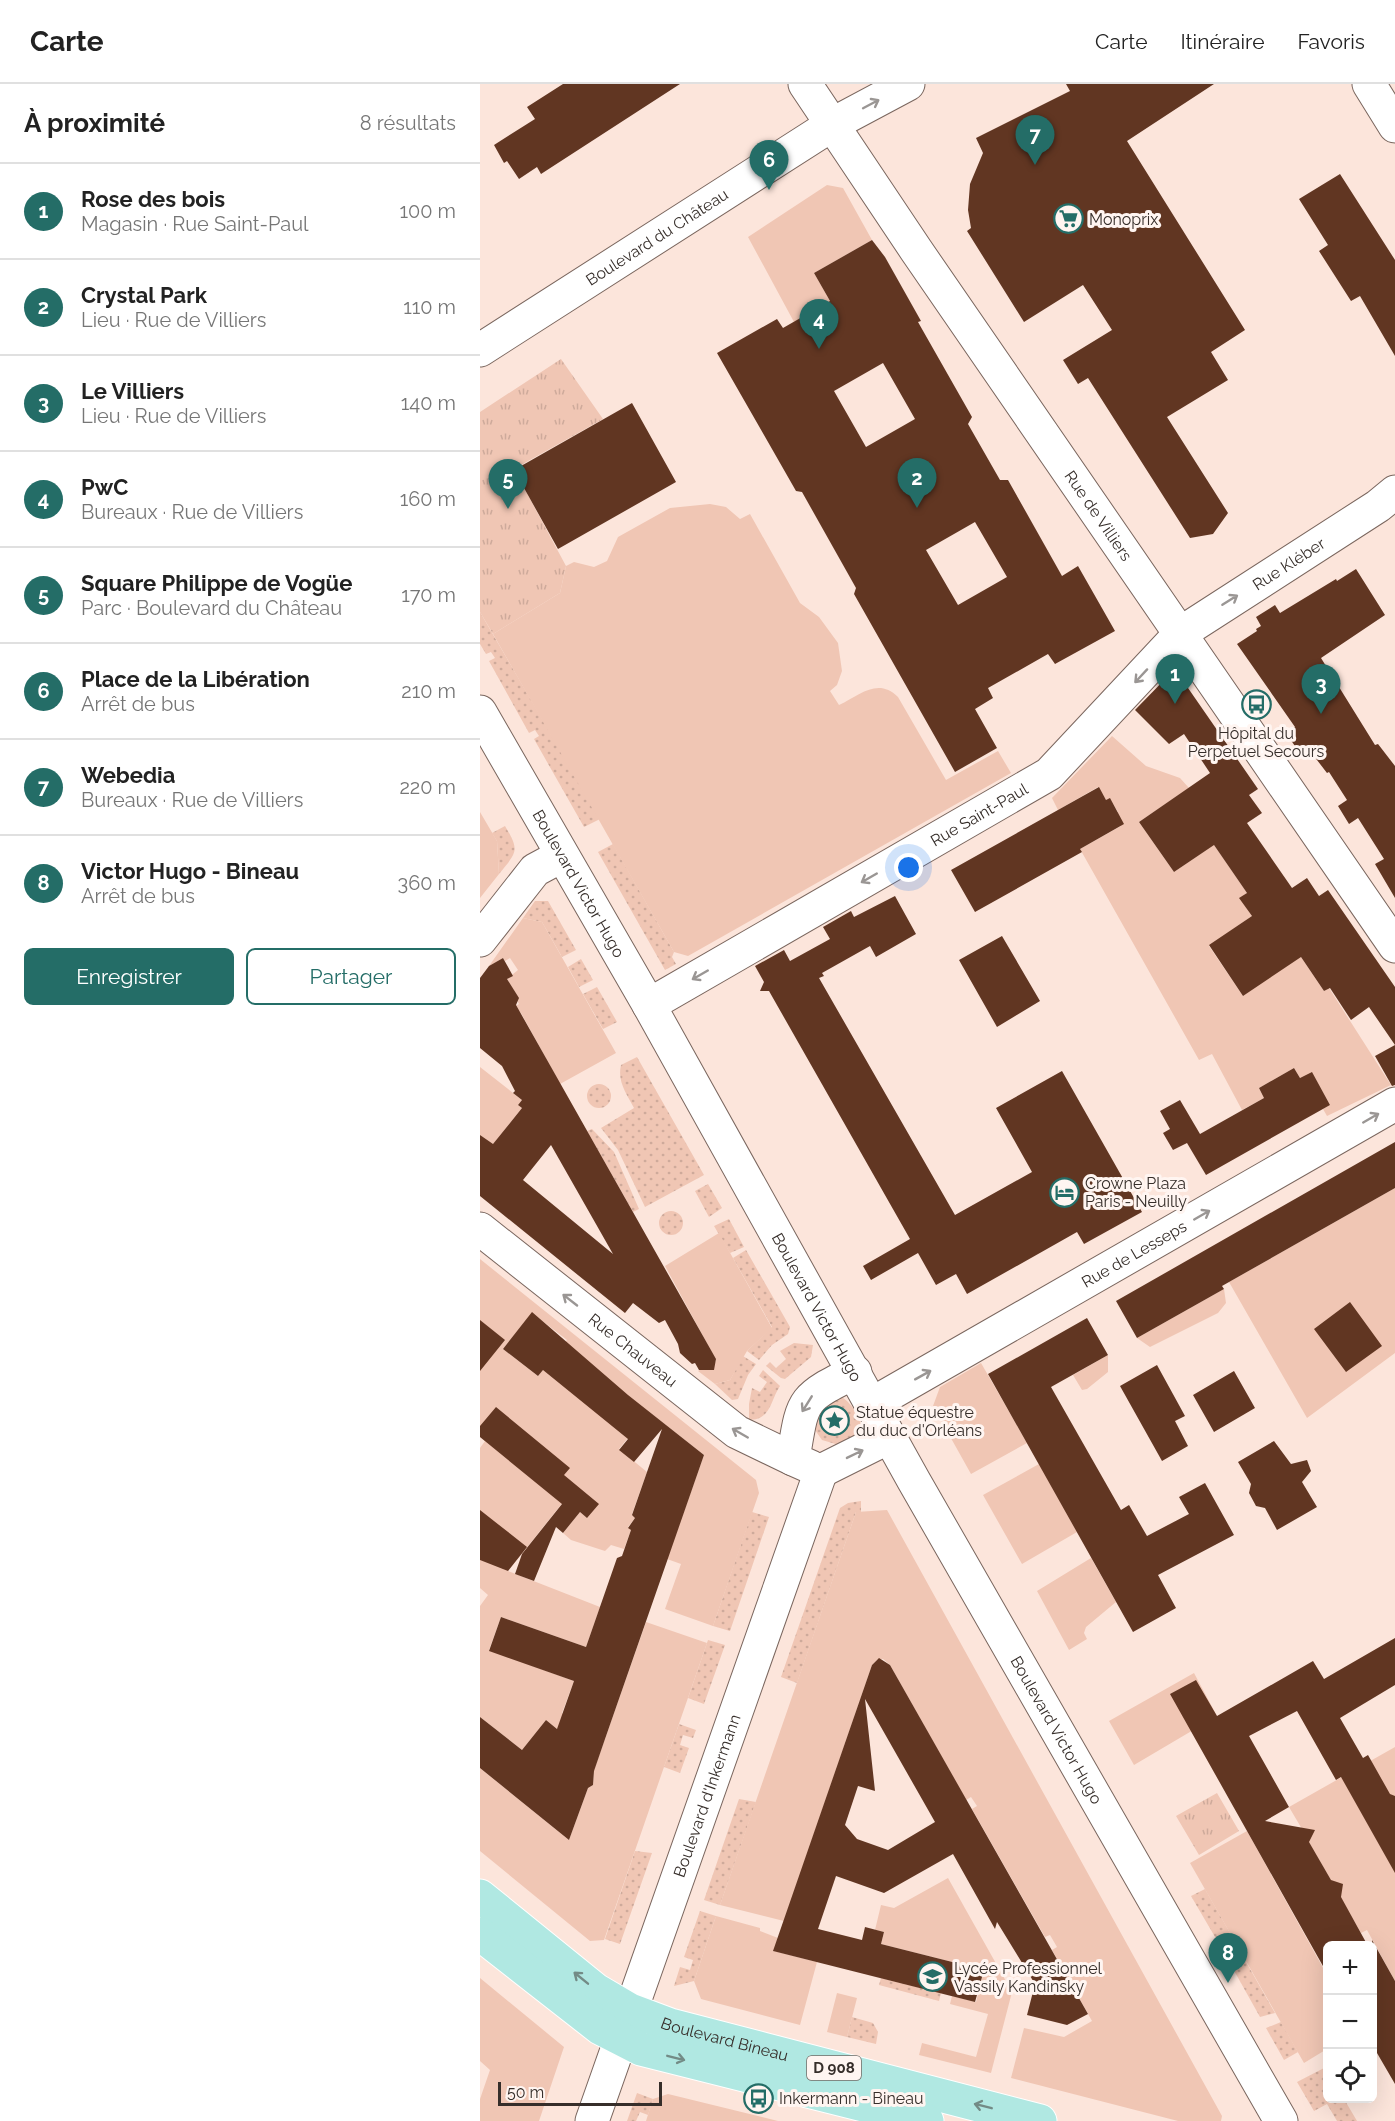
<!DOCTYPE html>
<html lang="fr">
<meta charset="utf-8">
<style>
:root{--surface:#fff;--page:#f2f2f2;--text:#222;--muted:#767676;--line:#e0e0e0;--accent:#246d67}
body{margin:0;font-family:Raleway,sans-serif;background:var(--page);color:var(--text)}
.controls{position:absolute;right:18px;bottom:18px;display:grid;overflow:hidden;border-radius:9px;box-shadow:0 6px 24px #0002}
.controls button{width:54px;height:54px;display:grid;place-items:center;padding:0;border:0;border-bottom:2px solid var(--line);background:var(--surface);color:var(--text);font:30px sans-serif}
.scale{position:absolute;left:18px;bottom:15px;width:164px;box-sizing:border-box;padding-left:6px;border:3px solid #362e2a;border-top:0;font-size:16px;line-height:21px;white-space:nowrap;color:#362e2a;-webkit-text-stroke:4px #fff5f1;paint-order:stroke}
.you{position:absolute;left:429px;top:784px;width:21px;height:21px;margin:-15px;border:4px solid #fff;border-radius:50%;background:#1a73e8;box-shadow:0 0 0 9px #1a73e833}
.badge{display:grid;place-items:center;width:39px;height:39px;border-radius:50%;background:var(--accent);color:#fff;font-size:20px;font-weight:700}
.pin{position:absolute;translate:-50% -50px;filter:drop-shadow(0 2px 3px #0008)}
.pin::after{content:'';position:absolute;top:32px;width:21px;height:18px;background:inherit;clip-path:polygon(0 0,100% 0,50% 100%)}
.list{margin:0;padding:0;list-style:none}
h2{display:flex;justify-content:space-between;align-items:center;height:78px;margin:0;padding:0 24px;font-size:26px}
h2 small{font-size:20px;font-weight:400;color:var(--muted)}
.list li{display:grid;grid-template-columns:39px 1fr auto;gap:18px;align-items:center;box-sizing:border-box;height:96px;padding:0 24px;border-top:2px solid var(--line)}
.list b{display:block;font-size:22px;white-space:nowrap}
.list p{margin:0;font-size:20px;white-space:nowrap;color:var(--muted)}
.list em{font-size:20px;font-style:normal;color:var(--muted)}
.actions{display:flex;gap:12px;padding:18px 24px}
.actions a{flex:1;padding:14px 0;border:2px solid var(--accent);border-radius:9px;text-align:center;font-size:21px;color:var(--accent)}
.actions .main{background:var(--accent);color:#fff}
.icon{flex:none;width:33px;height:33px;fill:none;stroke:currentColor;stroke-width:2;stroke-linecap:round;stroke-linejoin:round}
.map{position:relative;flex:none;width:915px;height:2037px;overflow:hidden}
header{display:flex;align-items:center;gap:36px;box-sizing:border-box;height:84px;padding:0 30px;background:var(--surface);border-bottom:2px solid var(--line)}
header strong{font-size:28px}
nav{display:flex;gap:33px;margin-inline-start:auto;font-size:21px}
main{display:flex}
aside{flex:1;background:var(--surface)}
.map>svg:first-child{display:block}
.grass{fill:url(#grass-dots)}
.park{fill:url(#park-tufts)}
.garden{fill:#f0c6b4;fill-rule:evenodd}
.building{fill:#613622;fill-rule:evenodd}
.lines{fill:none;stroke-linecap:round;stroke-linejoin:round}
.minor-casing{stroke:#7a665e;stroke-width:35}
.major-casing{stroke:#fff;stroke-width:35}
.minor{stroke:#fff;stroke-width:33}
.major{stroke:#b0e8e2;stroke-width:33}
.oneway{stroke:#9a9694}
.oneway2{stroke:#738b86}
.labels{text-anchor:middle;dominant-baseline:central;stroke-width:6;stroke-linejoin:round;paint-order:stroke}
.shield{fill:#fff5f1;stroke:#726a66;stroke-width:1.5}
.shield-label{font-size:15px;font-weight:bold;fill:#362e2a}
.poi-label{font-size:16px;fill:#362e2a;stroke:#fff5f1;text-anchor:start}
.street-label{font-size:16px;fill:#362e2a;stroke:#fff5f1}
</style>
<header>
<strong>Carte</strong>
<nav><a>Carte</a><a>Itinéraire</a><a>Favoris</a></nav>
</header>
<main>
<aside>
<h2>À proximité<small>8 résultats</small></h2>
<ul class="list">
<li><span class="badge">1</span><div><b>Rose des bois</b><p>Magasin · Rue Saint-Paul</p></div><em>100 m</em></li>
<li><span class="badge">2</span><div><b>Crystal Park</b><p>Lieu · Rue de Villiers</p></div><em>110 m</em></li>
<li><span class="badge">3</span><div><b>Le Villiers</b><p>Lieu · Rue de Villiers</p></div><em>140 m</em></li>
<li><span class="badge">4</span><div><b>PwC</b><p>Bureaux · Rue de Villiers</p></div><em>160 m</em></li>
<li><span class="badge">5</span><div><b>Square Philippe de Vogüe</b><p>Parc · Boulevard du Château</p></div><em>170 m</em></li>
<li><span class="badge">6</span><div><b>Place de la Libération</b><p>Arrêt de bus</p></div><em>210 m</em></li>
<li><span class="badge">7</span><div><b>Webedia</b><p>Bureaux · Rue de Villiers</p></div><em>220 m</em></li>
<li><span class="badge">8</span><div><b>Victor Hugo - Bineau</b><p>Arrêt de bus</p></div><em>360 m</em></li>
</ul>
<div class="actions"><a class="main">Enregistrer</a><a>Partager</a></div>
</aside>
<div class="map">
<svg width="915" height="2037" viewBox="0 0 915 2037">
<defs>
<pattern id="grass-dots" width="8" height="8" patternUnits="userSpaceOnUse" patternTransform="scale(1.5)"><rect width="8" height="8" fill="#f0c6b4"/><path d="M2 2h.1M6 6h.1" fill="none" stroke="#ceaa9b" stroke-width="1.8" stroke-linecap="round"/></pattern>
<pattern id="park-tufts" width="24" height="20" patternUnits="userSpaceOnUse" patternTransform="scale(1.5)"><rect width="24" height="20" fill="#f0c6b4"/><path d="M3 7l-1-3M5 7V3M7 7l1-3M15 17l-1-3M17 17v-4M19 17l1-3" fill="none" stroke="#ceaa9b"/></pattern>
</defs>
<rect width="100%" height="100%" fill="#fce5db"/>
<!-- grass -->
<path class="grass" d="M0 528 120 735 104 743 54 655 59 652 55 646 49 649 9 577 15 574 11 568 6 570 0 560Z
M25 742C40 767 37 768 19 790L17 757 12 749Z
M133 760 194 868 192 873 196 880 185 886 118 768Z
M55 817H68L96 866 82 873 62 838 43 834Z
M101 875 113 896 99 903 88 883Z
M117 903 137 938 123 945 103 910Z
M157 973 224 1091 165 1123 138 1066 121 1044 154 1024C147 1010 137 998 141 981Z
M107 1012a12 12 0 1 1 24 0a12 12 0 1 1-24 0Z
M112 1045 134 1068 159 1125 153 1128 107 1047Z
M228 1100 242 1124 229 1133 215 1107Z
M179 1139a12 12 0 1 1 24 0a12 12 0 1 1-24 0Z
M249 1135 264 1163 250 1169 234 1142Z
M266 1166 310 1243 308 1250 292 1261 279 1276 267 1267 292 1243 253 1174Z
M314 1259 333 1261 331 1273 305 1295 301 1294 286 1282 290 1278 296 1284 306 1275 300 1267Z
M263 1272 276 1280 268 1291 258 1315 252 1316 235 1300 250 1296Z
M283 1286 300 1302C290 1317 291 1336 269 1336V1320L272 1304 280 1308 287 1298 279 1292Z
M359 1312C369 1315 385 1337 380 1348 377 1354 365 1357 359 1361L342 1356 335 1346 337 1325Z
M381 1417V1428H376L317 1599 301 1593 360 1424 368 1419Z
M272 1428 289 1433 250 1547 233 1542Z
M228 1556 245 1561 224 1620 208 1614Z
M199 1640 216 1646 213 1654 203 1651 200 1661 209 1664 200 1689 184 1683Z
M259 1715 276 1718 240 1821 224 1816Z
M155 1767 172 1769 140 1860 125 1855Z
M725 1805 758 1863 745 1870 711 1812Z
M220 1827 236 1832 214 1897 194 1902 200 1883 210 1886 213 1876 204 1873Z
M765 1876 795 1929 780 1933 752 1883Z
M401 1894 461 1909 459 1917 399 1901Z
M372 1933 393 1939 398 1948 396 1960 367 1953Z
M801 1938 818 1968 804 1976 786 1944Z
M846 1983 848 2014 864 2015 877 2037H857L847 2020 834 2027 817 1998Z
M157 2009 173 2015 168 2031 160 2028 156 2037H147Z"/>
<!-- park -->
<path class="park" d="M81 275 123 335 34 385 86 482 80 509 13 550 0 528V328Z
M737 1709 759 1747 719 1771 696 1732Z"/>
<!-- garden -->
<path class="garden" d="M347 101 363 104 392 156 334 189 350 217 314 238 268 153Z
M230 420 246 423 260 435 270 430 320 519 339 533 358 559 362 587 357 601 350 607 359 621C380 611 398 593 418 613L466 696 518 667 531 689 208 872 194 868 13 550 80 509 86 482 94 478 114 483 127 477 138 453 190 424Z
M632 652 666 682 700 694 709 704 659 738 694 788 726 766 732 758 767 809 760 814 772 832 729 862 763 912 819 870 844 907 849 904 911 1001 847 1032 843 1025 850 1021 832 989 820 994 814 984 779 1004 784 1014 762 1026 732 970 719 976 600 765 641 742 635 730 638 728 630 715 626 716 618 703 578 726 572 714Z
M0 728 17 757 19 790 0 814Z
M43 834 62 838 136 969 80 1000 41 929 34 923 39 920 36 915 38 913 27 895 38 886 30 874 25 877 23 874 9 882Z
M0 983 42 1016 38 1021 42 1024 11 1063 0 1051Z
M915 1104V1269L827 1334 749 1198Z
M239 1149 292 1244 267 1267 250 1296 235 1300 218 1287 225 1283 233 1284 236 1276 185 1182Z
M0 1175 276 1396 279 1409 233 1542 185 1525 201 1480 187 1475 224 1371 169 1328 139 1365 167 1388 152 1430 155 1434 148 1443 151 1446 144 1465 131 1461 125 1467 91 1456 83 1449 100 1428 107 1434 96 1402 28 1487 120 1523 106 1563 21 1533 9 1566 94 1597 82 1629 86 1633 77 1645 66 1636 42 1666 0 1633V1522L8 1511 0 1504V1364L5 1357 0 1353ZM52 1229 87 1256 58 1292 23 1265Z
M744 1205 746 1219 738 1229 670 1263 657 1254Z
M628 1271V1288L607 1305 602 1306 593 1291Z
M501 1279 547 1359 491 1390 453 1322 460 1303Z
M559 1380 597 1448 542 1480 503 1411Z
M407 1426 742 2032 741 2037H698L531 1994 544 1944 584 1953 612 1937 572 1866 577 1863 570 1851 565 1853 492 1725 497 1722 491 1713 486 1716 410 1581 403 1575 397 1576 392 1581 304 1837 240 1821 376 1428Z
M611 1474 636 1518 606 1543 604 1549 607 1555 589 1566 557 1507Z
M166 1538 227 1559 124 1856 110 1857 0 1767V1684L89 1756 108 1704 113 1701 114 1686Z
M714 1589 737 1632 654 1681 629 1637Z
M915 1663V1897L887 1846 881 1849 859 1811 861 1801 852 1798 828 1757 831 1748 822 1745 809 1723Z
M767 1747 847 1891V1965L824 1979 710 1779Z
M468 1794 532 1908 511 1989 439 1971 442 1959 496 1973 508 1930 470 1920 472 1912 496 1918 504 1886 401 1860 404 1848 395 1846 401 1821 414 1824Z
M236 1832 280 1844V1847L298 1854 294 1867 337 1878 320 1941 221 1915 214 1897Z
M0 1894 84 1963 59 2037H0V2015L10 1986 0 1977Z
M357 1909 377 1914 367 1953 347 1948Z
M188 2010 298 2037H166L173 2015Z"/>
<!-- building -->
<path class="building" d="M83 0H200L61 90 57 83 39 95 27 77 24 79 14 61 55 35 47 23Z
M586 0H734L647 57 765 246 731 268 748 296 687 333 748 429 733 450 710 454 608 294 598 300 583 276 632 246 603 201 544 238 487 147 491 144 488 126 490 100 503 69 496 54 590 7Z
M860 90 915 176V272L880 212 871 217 839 167 848 161 819 115Z
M392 156 405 173 441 237 438 238 492 333 488 340 520 396H528L582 492 598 482 635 547 575 580 568 570 508 604 513 614 495 625 517 664 475 688 374 510 376 504 322 408 316 407 237 269 297 235 303 244 350 217 334 189ZM403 279 435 335 386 363 354 307ZM495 438 527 493 478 521 446 466Z
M152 319 196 398 78 465 34 386Z
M876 485 905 531 841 574 895 661 898 660 915 682V814L895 780 904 775 878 734 869 740 858 722 867 716 849 688 847 689 827 663 819 668 806 649 815 643 757 560 777 547 776 545 781 542 776 533 795 521 800 529 856 495 857 497Z
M690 590 699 591 778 705 769 711 782 729 767 739 812 804 827 794 839 812 848 806 915 903V1001L912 1002 895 972 915 961 889 923 871 936 850 904 844 907 821 873 763 912 729 861 772 832 759 814 767 809 734 761 694 788 659 738 730 689 704 650 689 660 655 626Z
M619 703 626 716 630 714 644 740 600 765 602 768 495 828 471 786Z
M415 812 436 850 396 873 390 862 342 889 344 892 339 894 475 1131 552 1088 516 1024 582 987 662 1128 604 1160 597 1148 487 1210 476 1190 456 1201 438 1169 391 1196 383 1182 430 1155 289 907H280L284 898 275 882 304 866 310 877 350 855 343 843 371 827 374 833Z
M522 852 560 917 517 943 479 876Z
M23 874 33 892 27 895 39 914 36 921 236 1275 234 1286H219L215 1279 212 1280 200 1269 198 1260 185 1236 179 1239 153 1219 145 1229 0 1112V1051L13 1060 42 1024 38 1021 42 1016 33 1009 35 1007 22 982 0 964V894L9 882ZM71 1061 133 1170 43 1096Z
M814 984 820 994 832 988 850 1021 726 1091 707 1059 693 1066 683 1049 690 1045 680 1027 700 1016 720 1050 784 1014 779 1004Z
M915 1058V1104L742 1202 744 1205 657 1254 636 1217Z
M870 1218 902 1262 866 1288 834 1245Z
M52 1228 148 1311 224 1371 125 1655 114 1687 113 1701 108 1704 89 1756 0 1684V1633L42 1666 66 1636 77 1645 94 1597 9 1567 21 1533 106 1563 137 1474 142 1472 151 1446 148 1444 155 1434 152 1431 182 1345 154 1378 139 1366 148 1355 63 1286 58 1292 23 1265Z
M607 1234 628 1271 571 1303 641 1426 649 1421 667 1452 709 1430 699 1413 725 1399 754 1451 678 1491 696 1524 653 1548 508 1290Z
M0 1236 25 1256 0 1287Z
M677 1281 705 1332 695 1337 708 1362 682 1377 640 1302Z
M754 1287 775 1324 734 1348 713 1311Z
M16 1323 90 1384 84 1391 119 1420 107 1434 100 1428 83 1449 76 1443 54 1497 35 1490 42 1470 82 1420 0 1353V1342Z
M794 1357 811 1380 827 1376 831 1387 822 1398 837 1423 797 1446 785 1424 776 1422 769 1409 771 1400 758 1378Z
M0 1426 47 1463 28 1487 0 1476Z
M915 1554V1601L860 1634 883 1674 888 1671 910 1710 915 1712V1789L861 1693 856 1696 817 1627 769 1652 809 1723 785 1737 835 1746 829 1758 851 1796 863 1800 861 1813 888 1862H848V1891L690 1610 716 1596 737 1632 833 1577 844 1595Z
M399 1574 410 1581 608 1930 587 1941 547 1931 555 1900 517 1838 515 1845 473 1770 404 1809 356 1792 338 1845 382 1856 385 1843 404 1848 401 1860 504 1886 495 1918 293 1867 392 1581ZM385 1615 455 1738 408 1766 377 1755 365 1741 378 1702 395 1707Z
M892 1856 915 1897V2000L897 1969 892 1972Z"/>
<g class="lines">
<defs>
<g id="minor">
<path id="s1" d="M325 0 436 166 915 862"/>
<path d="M889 0 915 42"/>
<path id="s2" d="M0 266 353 40 428 0"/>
<path id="s3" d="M0 628 169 921 434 1397 801 2037"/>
<path d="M0 856 55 786 81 772"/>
<path id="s4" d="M169 921 569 690 701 549 898 422 915 408"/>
<path id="s5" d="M0 1145 257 1348 313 1375"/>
<path id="s6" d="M392 1320 915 1020"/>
<path d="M331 1383 313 1375C323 1315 320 1315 375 1288"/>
<path d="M341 1387 409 1353"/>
<path id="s7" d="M112 2037 341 1387"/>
</g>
<g id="major">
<path id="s8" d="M0 1812 116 1906 150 1926 190 1941 560 2037"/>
<path d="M0 1850 120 1944 161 1965 447 2037"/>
</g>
</defs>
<!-- minor casing -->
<use href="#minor" class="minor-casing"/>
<!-- major casing -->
<use href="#major" class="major-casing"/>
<!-- minor -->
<use href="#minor" class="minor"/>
<!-- major -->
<use href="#major" class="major"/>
</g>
<!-- one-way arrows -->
<defs><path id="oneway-shaft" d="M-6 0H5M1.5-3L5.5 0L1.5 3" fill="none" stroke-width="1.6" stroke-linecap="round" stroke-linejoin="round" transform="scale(1.5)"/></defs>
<g class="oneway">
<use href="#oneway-shaft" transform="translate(391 20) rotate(-28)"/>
<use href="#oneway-shaft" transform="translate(750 516) rotate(-32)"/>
<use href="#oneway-shaft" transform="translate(661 592) rotate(133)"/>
<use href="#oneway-shaft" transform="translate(389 794) rotate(150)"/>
<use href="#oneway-shaft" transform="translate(220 891) rotate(150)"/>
<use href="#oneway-shaft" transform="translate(891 1034) rotate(-30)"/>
<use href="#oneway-shaft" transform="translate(722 1131) rotate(-30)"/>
<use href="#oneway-shaft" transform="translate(90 1216) rotate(-142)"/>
<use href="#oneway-shaft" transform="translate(443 1291) rotate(-29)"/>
<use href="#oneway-shaft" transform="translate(327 1320) rotate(122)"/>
<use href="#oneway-shaft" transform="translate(260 1349) rotate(-150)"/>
<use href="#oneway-shaft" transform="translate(375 1370) rotate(-26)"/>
</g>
<g class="oneway2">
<use href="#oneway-shaft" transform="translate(101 1894) rotate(-141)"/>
<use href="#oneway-shaft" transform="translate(196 1974) rotate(14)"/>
<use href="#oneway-shaft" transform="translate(503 2022) rotate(-166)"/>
</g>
<!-- icons -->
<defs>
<symbol id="supermarket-ring" viewBox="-11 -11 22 22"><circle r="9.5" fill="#fff5f1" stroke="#246d67" stroke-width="1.5"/><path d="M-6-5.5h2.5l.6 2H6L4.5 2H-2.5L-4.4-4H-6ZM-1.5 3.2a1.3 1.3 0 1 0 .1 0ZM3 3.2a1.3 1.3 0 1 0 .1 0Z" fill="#246d67"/></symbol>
<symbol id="bus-ring" viewBox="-11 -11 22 22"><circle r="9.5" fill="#fff5f1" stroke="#246d67" stroke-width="1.5"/><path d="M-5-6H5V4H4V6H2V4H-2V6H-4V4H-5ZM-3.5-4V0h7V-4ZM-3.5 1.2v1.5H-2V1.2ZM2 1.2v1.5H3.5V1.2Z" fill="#246d67"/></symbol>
<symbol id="hotel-ring" viewBox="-11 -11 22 22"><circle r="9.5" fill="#fff5f1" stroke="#246d67" stroke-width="1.5"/><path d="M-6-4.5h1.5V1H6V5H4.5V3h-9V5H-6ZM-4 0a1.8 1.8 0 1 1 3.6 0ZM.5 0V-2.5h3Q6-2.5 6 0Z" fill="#246d67"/></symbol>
<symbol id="sight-ring" viewBox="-11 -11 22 22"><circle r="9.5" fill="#fff5f1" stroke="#246d67" stroke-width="1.5"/><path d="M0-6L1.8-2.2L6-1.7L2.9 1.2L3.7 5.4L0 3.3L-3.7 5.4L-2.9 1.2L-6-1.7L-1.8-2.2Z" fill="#246d67"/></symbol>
<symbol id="school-ring" viewBox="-11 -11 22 22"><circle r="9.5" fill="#fff5f1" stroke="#246d67" stroke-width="1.5"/><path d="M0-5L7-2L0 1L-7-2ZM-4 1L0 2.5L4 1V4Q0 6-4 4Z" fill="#246d67"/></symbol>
</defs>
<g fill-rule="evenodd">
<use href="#supermarket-ring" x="572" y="118" width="33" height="33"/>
<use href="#bus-ring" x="760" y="604" width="33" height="33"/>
<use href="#hotel-ring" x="568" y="1092" width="33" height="33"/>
<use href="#sight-ring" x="338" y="1320" width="33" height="33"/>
<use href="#school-ring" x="436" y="1876" width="33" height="33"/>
<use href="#bus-ring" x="262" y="1998" width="33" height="33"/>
</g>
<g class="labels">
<!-- shield labels -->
<rect class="shield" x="327" y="1972" width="54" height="24" rx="4.5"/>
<g class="shield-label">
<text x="354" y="1984">D 908</text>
</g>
<!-- poi labels -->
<g class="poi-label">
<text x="609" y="135">Monoprix</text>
<text x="776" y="649" text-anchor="middle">Hôpital du<tspan x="776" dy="18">Perpetuel Secours</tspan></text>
<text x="605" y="1099">Crowne Plaza<tspan x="605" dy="18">Paris - Neuilly</tspan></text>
<text x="376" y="1328">Statue équestre<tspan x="376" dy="18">du duc d'Orléans</tspan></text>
<text x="474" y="1884">Lycée Professionnel<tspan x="474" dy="18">Vassily Kandinsky</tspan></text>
<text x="299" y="2014">Inkermann - Bineau</text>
</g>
<!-- street labels -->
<g class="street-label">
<text stroke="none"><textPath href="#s2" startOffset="210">Boulevard du Château</textPath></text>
<text stroke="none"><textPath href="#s1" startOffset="522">Rue de Villiers</textPath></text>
<text stroke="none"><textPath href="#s4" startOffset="783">Rue Kléber</textPath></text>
<text stroke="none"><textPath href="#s4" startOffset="381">Rue Saint-Paul</textPath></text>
<text stroke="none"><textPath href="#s3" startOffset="198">Boulevard Victor Hugo</textPath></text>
<text stroke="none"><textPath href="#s6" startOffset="302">Rue de Lesseps</textPath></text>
<text stroke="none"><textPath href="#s3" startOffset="684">Boulevard Victor Hugo</textPath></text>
<text stroke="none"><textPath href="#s5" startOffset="195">Rue Chauveau</textPath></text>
<text stroke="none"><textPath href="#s3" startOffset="1170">Boulevard Victor Hugo</textPath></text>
<text stroke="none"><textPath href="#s7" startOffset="345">Boulevard d'Inkermann</textPath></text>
<text stroke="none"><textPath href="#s8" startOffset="288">Boulevard Bineau</textPath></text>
</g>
</g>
</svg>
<div class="controls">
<button>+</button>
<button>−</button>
<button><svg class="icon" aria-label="locate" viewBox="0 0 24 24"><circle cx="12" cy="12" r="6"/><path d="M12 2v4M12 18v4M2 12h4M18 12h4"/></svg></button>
</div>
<div class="scale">50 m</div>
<div class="you"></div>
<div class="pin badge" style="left:695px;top:620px">1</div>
<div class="pin badge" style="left:437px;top:424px">2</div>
<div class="pin badge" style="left:841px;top:630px">3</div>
<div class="pin badge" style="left:339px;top:265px">4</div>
<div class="pin badge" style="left:28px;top:425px">5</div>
<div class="pin badge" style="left:289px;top:106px">6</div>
<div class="pin badge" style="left:555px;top:81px">7</div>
<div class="pin badge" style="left:748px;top:1899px">8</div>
</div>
</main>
